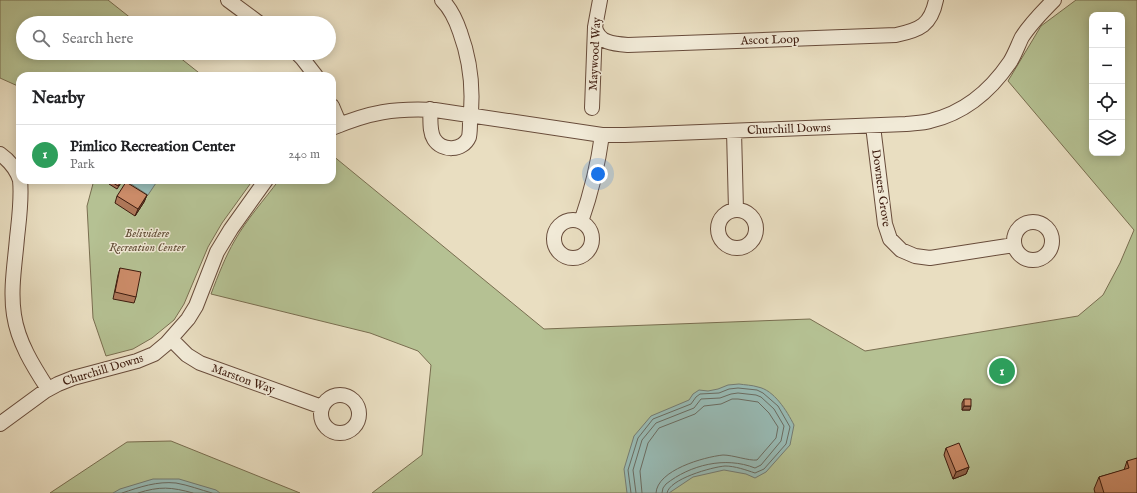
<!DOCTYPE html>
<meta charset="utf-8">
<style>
:root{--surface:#fff;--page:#f6f6f6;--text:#202124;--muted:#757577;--line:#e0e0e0;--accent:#db2777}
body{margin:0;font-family:"IM FELL English",serif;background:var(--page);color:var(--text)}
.controls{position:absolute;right:12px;top:12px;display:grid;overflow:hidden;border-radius:8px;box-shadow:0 2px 10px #0003}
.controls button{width:36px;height:36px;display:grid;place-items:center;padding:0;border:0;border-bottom:1px solid var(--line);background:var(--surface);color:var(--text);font:20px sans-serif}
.you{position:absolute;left:598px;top:174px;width:14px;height:14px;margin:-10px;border:3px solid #fff;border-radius:50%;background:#1a73e8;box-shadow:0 0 0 6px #1a73e833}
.badge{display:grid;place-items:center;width:26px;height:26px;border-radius:50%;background:var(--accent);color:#fff;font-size:13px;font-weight:700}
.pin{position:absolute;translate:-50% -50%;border:2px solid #fff;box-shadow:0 1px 4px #0006}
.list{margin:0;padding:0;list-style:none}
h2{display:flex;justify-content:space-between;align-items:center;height:52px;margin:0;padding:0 16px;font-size:17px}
h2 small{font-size:13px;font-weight:400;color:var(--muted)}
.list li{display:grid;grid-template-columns:26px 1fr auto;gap:12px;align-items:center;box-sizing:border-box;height:60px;padding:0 16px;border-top:1px solid var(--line)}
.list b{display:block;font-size:15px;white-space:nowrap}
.list p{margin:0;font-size:13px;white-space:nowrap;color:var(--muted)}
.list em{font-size:13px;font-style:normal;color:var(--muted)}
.icon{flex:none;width:22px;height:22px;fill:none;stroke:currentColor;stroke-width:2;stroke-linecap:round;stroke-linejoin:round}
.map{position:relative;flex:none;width:1137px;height:493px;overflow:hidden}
.search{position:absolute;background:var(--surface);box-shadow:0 2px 10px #0003;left:16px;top:16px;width:320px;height:44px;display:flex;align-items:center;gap:10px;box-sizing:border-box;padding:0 14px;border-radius:22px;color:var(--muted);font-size:15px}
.panel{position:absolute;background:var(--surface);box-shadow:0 2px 10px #0003;left:16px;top:72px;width:320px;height:112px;border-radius:12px}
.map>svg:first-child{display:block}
.green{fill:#b5c193;stroke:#796e50;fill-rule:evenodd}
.water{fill:#98bcb7;stroke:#747c73}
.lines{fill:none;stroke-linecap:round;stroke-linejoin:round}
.shore{stroke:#6a6c62;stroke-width:1}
.minor-casing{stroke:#684c3b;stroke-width:16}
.minor{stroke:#f1ead7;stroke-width:14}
.wall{fill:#af785a;stroke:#3d1b0e}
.shaded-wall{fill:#8f624a;stroke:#3d1b0e}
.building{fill:#cc8c69;stroke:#3d1b0e}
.labels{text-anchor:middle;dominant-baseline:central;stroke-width:3;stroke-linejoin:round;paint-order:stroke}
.street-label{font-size:12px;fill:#3d1b0e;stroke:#f1ead7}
.park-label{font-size:12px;font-style:italic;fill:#614d36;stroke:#f1ead7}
</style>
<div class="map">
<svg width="1137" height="493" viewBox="0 0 1137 493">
<rect width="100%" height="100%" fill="#e9dec1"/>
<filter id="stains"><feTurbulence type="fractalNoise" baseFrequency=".005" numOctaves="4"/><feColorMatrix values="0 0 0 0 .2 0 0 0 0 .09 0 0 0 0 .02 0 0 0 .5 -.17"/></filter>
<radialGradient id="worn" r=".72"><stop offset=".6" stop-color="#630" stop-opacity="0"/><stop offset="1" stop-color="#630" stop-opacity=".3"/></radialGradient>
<!-- green -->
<path class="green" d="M0 0H108L137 23H23V53H174L203 76H20V87L0 78Z
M1076 0H1137V493H372L422 455 431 365 418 351 370 333 211 294C218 276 225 257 235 240 247 219 264 200 279 180H332V155L544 329 810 319 865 351 1078 316 1103 295 1120 263 1134 230 1008 81 1041 26ZM1092 15H1122V153H1092Z
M94 180H253L222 223 208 247 184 304 174 320 152 338 133 349 106 356 93 318 87 206Z
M171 441 300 493H50L127 442Z"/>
<!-- water -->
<path class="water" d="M129 180H158L148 195 128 182Z
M739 384C745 385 752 385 758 387 774 390 787 411 794 425L790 445 766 472 755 478 746 474 724 470 693 477 669 493H627L624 469 634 436 651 416 689 400 693 394 699 390 708 391 718 389 728 385Z
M153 479H179L216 490 220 493H113L120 489Z"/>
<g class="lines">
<!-- shore -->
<path class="shore" d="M122 493C140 487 157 481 176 483 188 485 201 490 212 493
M138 493C160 486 171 487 193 493
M631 493 628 470 638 438 653 419 691 404 696 397 700 394 719 393 729 389 738 388 757 390 763 393 778 406 790 427 786 444 764 469 755 473C746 470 735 466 725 466 712 467 669 479 667 493
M636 493 633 470 642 440 656 423 694 408 701 399 720 398 731 394 738 393 756 395 761 397 774 409 784 426 781 441 761 465 755 468C725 456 690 465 666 484L663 488 662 493
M642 493 640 471 648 443 659 428 695 414 704 406 721 404 732 399H738L758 402 769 413 778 427 776 438 757 460C749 461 733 455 723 455 704 457 657 470 656 493"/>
<defs>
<path id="minor" d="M228 0 259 23
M595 27C598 43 614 44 628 45L896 35C920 30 931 25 936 0
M297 53 302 58 316 76
M332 106 340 125
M592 108 595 27 600 0
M430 109C431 119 429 131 434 139 442 152 463 151 469 137 470 132 470 126 470 121 474 89 471 62 460 32 456 20 451 9 442 0
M873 126 885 224 890 239 901 250 915 256 930 258 1014 245
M332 128C370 112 394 108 435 110L602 135H625L906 124C914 123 923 123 930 121 964 113 991 90 1010 62 1015 54 1018 45 1022 37 1031 23 1042 12 1054 0
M734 131 736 210
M0 154C10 161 16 168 20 180
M20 180C22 199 19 219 17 238 15 263 10 290 14 315 18 342 33 366 48 389
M718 229a19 19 0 1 1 38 0a19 19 0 1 1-38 0Z
M554 239a19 19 0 1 1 38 0a19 19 0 1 1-38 0Z
M1014 241a19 19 0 1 1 38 0a19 19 0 1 1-38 0Z
M581 222C591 193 598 165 602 135
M171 339 187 355 200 363 322 407
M321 414a19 19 0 1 1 38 0a19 19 0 1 1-38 0Z
M0 424 45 391 58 384 73 378 137 361 154 354 166 344 188 319 196 306 217 252 231 229 266 180"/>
</defs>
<!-- minor casing -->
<use href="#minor" class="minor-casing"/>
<!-- minor -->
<use href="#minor" class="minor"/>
</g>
<!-- wall -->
<path class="wall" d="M111 180H123L117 189 109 184Z
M147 195 144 202 135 216 115 203 117 196Z
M120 268 136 297 134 303 113 299 118 275Z
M964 399 970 410H962V403Z
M946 448 969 467 966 474 953 479 944 455Z
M1127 461 1137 493H1095L1094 489 1099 477 1124 470Z"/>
<!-- shaded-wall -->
<path class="shaded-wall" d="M147 195 144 202 135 216 138 209Z
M964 406H971L970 410H962Z
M969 467 966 474 953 479 956 472Z"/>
<!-- building -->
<path class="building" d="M111 180H122L118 186 110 181Z
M126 182 147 195 138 209 117 196Z
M120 268 141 272 136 297 115 292Z
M964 399H971V406H964Z
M959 443 969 467 956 472 946 448Z
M1137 458V493H1104L1099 477 1129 468 1127 461Z"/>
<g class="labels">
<!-- street labels -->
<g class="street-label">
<text transform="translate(770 40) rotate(-2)">Ascot Loop</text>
<text transform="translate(595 54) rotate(-87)">Maywood Way</text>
<text transform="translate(789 129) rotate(-2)">Churchill Downs</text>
<text transform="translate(881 188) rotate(82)">Downers Grove</text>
<text transform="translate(103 370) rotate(-17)">Churchill Downs</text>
<text transform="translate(243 379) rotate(20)">Marston Way</text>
</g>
<!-- park labels -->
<g class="park-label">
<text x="147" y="233">Belividere<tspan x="147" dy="14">Recreation Center</tspan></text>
</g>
</g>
<rect width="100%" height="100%" filter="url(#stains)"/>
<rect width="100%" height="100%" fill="url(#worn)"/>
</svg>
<div class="controls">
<button>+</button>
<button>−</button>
<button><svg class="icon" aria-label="locate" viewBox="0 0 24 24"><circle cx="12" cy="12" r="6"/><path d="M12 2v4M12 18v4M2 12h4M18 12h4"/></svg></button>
<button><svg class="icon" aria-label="layers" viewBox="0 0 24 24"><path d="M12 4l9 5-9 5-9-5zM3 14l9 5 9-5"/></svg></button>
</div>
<div class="you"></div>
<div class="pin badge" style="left:1002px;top:371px;background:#2e9e5b">1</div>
<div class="search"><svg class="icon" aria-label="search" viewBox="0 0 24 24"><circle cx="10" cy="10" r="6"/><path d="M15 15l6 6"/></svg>Search here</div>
<section class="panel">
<h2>Nearby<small></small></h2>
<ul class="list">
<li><span class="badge" style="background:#2e9e5b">1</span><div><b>Pimlico Recreation Center</b><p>Park</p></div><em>240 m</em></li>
</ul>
</section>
</div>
